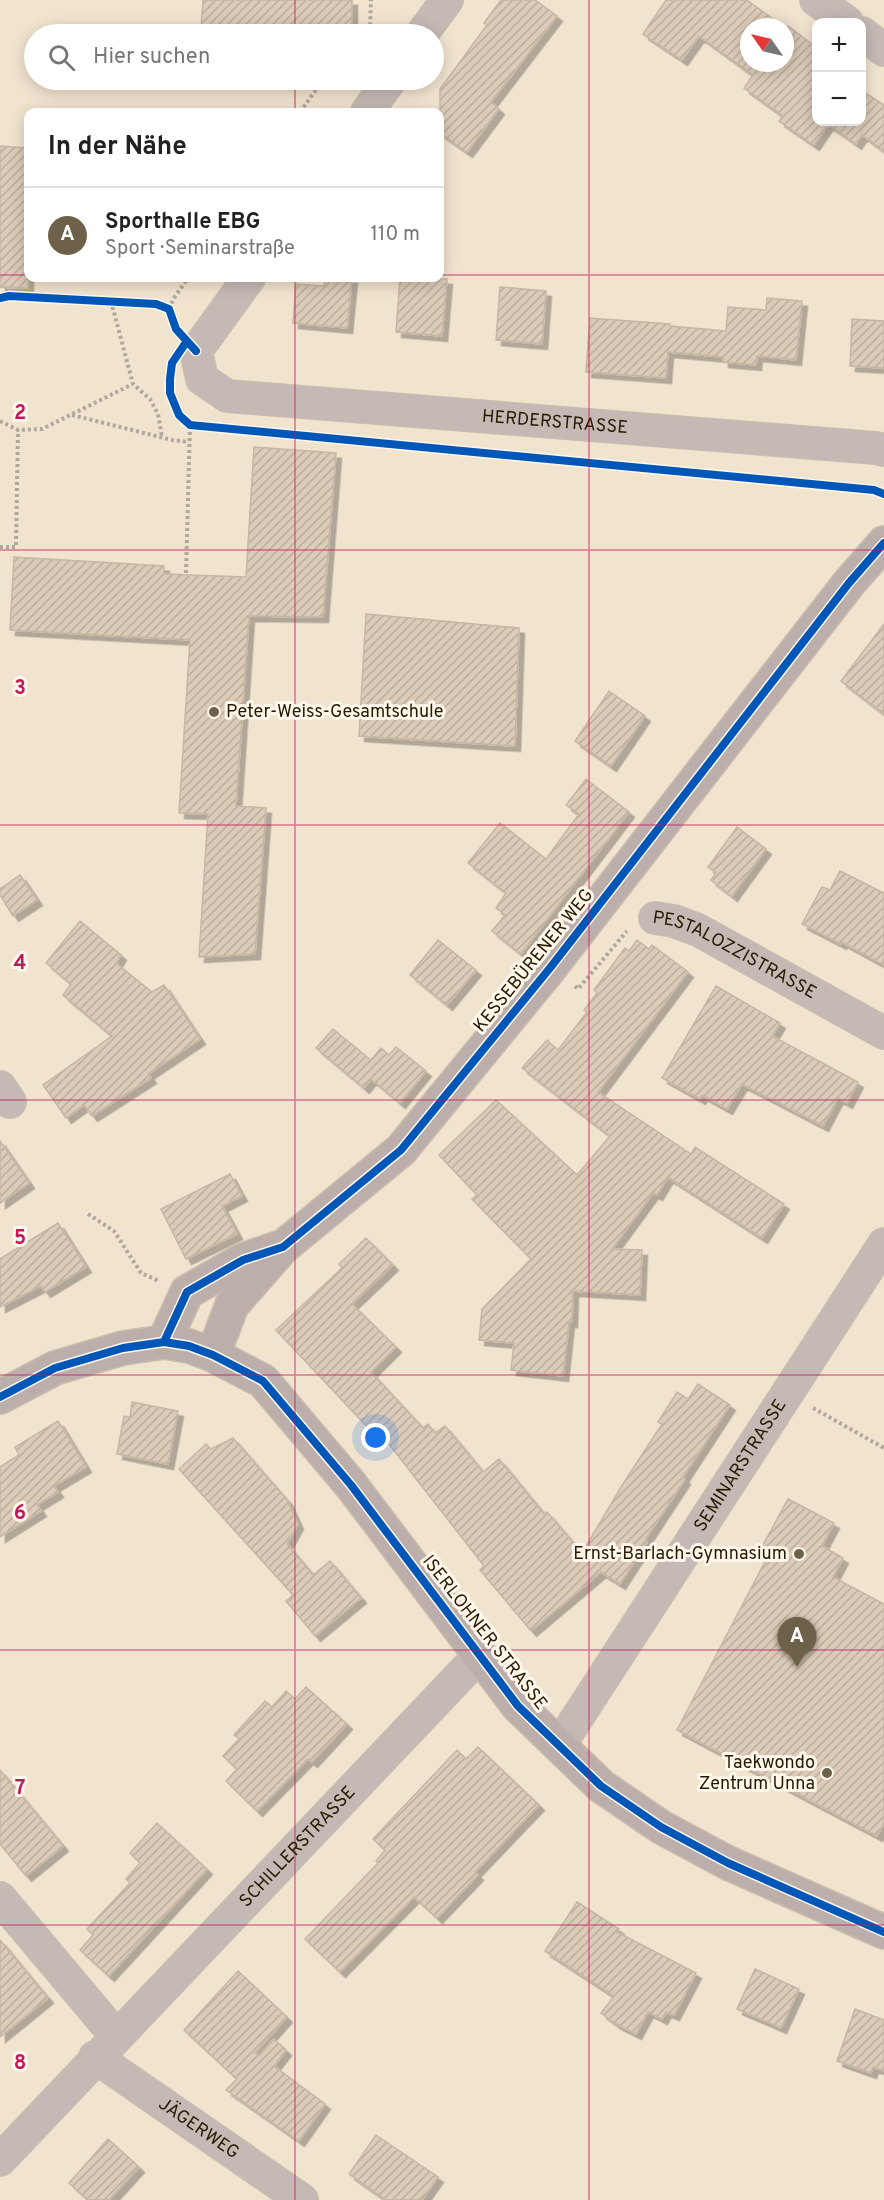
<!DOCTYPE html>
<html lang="de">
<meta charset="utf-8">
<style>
:root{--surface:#fff;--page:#f6f6f6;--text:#222;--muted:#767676;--line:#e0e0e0;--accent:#6e6149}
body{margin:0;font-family:Overpass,sans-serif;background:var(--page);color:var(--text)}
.controls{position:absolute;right:18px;top:18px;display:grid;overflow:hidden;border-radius:12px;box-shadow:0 3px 15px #0003}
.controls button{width:54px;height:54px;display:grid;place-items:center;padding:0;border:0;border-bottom:2px solid var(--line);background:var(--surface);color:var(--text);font:30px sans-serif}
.compass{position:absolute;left:740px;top:18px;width:54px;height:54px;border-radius:50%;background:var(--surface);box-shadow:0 3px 15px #0003;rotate:304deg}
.you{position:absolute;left:376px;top:1438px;width:21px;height:21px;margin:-15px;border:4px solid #fff;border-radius:50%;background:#1a73e8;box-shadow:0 0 0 9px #1a73e833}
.badge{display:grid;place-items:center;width:39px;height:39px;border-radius:50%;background:var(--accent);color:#fff;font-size:20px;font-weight:700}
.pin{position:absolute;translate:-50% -50px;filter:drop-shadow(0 2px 3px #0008)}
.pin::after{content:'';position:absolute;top:32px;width:21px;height:18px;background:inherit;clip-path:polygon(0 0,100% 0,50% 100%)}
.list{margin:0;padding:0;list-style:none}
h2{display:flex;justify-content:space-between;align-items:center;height:78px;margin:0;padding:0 24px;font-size:26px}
h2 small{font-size:20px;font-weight:400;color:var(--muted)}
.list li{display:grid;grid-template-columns:39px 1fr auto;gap:18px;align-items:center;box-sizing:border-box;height:96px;padding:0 24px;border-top:2px solid var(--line)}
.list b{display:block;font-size:22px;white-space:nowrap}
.list p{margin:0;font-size:20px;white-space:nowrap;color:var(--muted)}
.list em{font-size:20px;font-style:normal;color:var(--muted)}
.icon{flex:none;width:33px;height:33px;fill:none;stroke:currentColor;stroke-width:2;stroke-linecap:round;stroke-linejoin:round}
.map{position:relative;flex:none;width:884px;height:2200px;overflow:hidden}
.search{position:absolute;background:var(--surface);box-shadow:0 3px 15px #0003;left:24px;top:24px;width:420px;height:66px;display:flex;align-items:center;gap:15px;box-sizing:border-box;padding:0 21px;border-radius:33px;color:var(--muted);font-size:22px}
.panel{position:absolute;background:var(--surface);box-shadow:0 3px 15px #0003;left:24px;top:108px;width:420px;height:174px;border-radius:12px}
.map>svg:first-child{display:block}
.building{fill:url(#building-hatch);stroke:#c6b6a3;stroke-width:1.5;filter:url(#shadow)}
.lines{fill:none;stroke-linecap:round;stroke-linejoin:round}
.street-casing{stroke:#cabfac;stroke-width:34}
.secondary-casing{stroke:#cabfac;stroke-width:36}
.path{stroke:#b0a79f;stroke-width:4;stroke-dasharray:3 3;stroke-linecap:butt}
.street{stroke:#c5b9b5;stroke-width:32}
.secondary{stroke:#bcaeaa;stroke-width:33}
.cycleway-casing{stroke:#fff7eb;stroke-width:11}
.cycleway{stroke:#0057b8;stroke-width:8}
.grid{fill:none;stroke:#c2185b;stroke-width:1.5;stroke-opacity:0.55}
.poi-dot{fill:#6e6149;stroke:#fff7eb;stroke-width:2}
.labels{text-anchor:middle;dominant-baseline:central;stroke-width:6;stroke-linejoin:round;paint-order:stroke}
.street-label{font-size:18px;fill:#271a01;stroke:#fff7eb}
.poi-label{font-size:18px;fill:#271a01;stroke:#fff7eb;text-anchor:end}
.grid-label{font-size:20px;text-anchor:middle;font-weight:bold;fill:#c2185b;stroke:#fff7eb;stroke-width:6;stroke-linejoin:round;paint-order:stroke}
</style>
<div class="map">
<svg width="884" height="2200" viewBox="0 0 884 2200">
<defs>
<pattern id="building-hatch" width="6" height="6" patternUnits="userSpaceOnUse" patternTransform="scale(1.5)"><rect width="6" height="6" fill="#dccbb8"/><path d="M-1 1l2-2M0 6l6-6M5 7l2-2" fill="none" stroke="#bdae9c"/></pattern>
<filter id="shadow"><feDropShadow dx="5.5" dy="5.5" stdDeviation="0" flood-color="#0004"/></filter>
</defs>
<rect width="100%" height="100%" fill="#f1e4cf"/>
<!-- building -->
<path class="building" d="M203 0H352V34L201 28Z
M501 0H535L557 16 491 102 499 109 467 152 440 133V89L487 25 484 23Z
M666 0H747L784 27H749V63H785V28L788 26 816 47V122H861V90L884 105V151L862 135 856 144 828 124 814 145 779 121 783 116 744 88 753 75 699 36 682 60 643 34Z
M0 146 28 148V288L0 287Z
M325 278H352L347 328 293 323 296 284 324 286Z
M400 278 447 279 442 336 396 332Z
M500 287 546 291 542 344 496 340Z
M767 298 802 301 796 360 757 356 756 365 723 362V357L668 352 666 378 586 372 590 318 670 324V326L726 331 728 307 766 310Z
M852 319 884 321V368L850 366Z
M254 447 336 453 323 617 249 616 236 806 266 808 255 954 199 957 208 814 179 813 190 640 10 630 14 557 164 566V574L246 577Z
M366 614 519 628 515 746 359 736Z
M884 624V714L841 681Z
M609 691 645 716 611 766 575 741Z
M586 779 629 812 521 954 492 931 505 915 496 908 506 893 468 863 500 823 546 859 579 814 566 805Z
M737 827 766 849 732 896 711 880 716 873 708 867Z
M840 871 884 893V965L842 942 841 944 802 924 822 887 830 890Z
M20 875 37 900 13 916 0 895V889Z
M80 921 121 955 116 963 152 992 164 985 200 1039 148 1074 151 1078 92 1116 84 1105 66 1118 43 1085 112 1036 63 995 71 984 46 963Z
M438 940 476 970 447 1005 410 975Z
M637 940 649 949 652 945 688 972 598 1092 691 1154 695 1147 784 1204 762 1238 668 1177 657 1195 653 1193 612 1249 642 1250 640 1295 573 1291 572 1322H569L563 1376 511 1370 514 1343 479 1340 482 1309 531 1259 472 1199 477 1195 439 1155 496 1100 577 1175 610 1136 522 1068 547 1040 558 1050 587 1012 584 1010 597 993 594 990 625 948 629 951Z
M716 986 780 1023 772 1036 858 1082 847 1103 838 1098 823 1126 742 1084 727 1109 702 1095 700 1099 662 1078Z
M333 1029 371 1060 381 1048 389 1055 396 1047 426 1071 400 1103 371 1079 364 1088 316 1048Z
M0 1141 29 1183 0 1203Z
M230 1174 242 1196 222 1206 237 1234 186 1259 161 1209Z
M58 1223 86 1267 45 1292 41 1286 0 1307V1259Z
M366 1238 393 1265 352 1304 396 1347 371 1372 423 1428 428 1424 435 1433 445 1426 483 1472 499 1459 544 1514 547 1512 582 1553 621 1487 662 1424 658 1422 677 1392 688 1399 698 1384 730 1405 683 1477 685 1479 645 1540 647 1542 620 1584 601 1572 531 1631 480 1570 484 1566 378 1430 374 1434 276 1330 342 1268 339 1264Z
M132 1402 178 1411 168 1464 117 1454 124 1416 130 1417Z
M58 1421 86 1467 54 1486 58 1492 37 1505 41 1511 0 1537V1467L19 1455 15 1447Z
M233 1438 287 1500 298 1524 287 1544 313 1575 330 1561 361 1598 315 1636 286 1601 293 1595 179 1469 206 1444 211 1449Z
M788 1499 834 1523 822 1546 843 1558 833 1577 884 1604V1823L877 1836 677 1730 767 1558 758 1554Z
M306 1687 347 1724 312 1762 308 1759 257 1811 226 1781 237 1769 223 1756 239 1739 234 1735 265 1701 272 1707 286 1691 295 1699Z
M478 1747 539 1805 475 1872 478 1875 437 1918 414 1897 340 1972 305 1939 378 1863 376 1861 385 1850 373 1839 457 1750 466 1759Z
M0 1770 63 1846 26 1876 0 1844Z
M157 1823 207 1869 109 1976 80 1950 93 1935 87 1929 130 1883 126 1879 140 1863 130 1853Z
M577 1902 619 1929 617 1932 696 1973 674 2015 666 2012 662 2019 648 2012 636 2034 616 2024 601 2013 614 1996 545 1951Z
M0 1940 48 1998 0 2037Z
M755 1969 799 1989 781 2028 737 2009Z
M238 1971 287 2017 255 2053 259 2056 274 2039 286 2050 274 2066 325 2104 299 2141 226 2090 237 2079 184 2030Z
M855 2009 884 2020V2071L873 2067 871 2073 837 2061Z
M376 2135 438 2177 422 2200H386L349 2174Z
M108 2139 139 2167 109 2200H88L69 2183Z"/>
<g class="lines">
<defs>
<g id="street">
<path d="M816 0 847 22"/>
<path d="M862 33 884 50"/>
<path d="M422 34 447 0"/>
<path d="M367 112 390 80"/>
<path id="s1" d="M249 278 196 351 202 379 227 396 876 448 884 450"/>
<path id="s2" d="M655 918 674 921 698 930 884 1033"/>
<path d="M0 1087 10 1102"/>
<path id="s3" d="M559 1746 884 1244"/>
<path d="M0 1898 116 2036"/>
<path id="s4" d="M95 2057 302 2200"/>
<path id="s5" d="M0 2160 479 1656"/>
</g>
<path id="secondary" d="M164 1342 187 1292 243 1260 281 1247
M213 1355 232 1305 283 1247 401 1150 550 968 849 583 884 543
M0 1397 55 1368 123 1348 164 1342 189 1346 213 1355 263 1381 351 1485 518 1706 601 1786 661 1827 728 1863 884 1932"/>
</defs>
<!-- street casing -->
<use href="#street" class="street-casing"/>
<!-- secondary casing -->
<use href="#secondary" class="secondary-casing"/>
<!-- path -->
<path class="path" d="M370 28 393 32
M363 34 370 28 371 0
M300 112 323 80
M111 301 133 384 150 399 158 414 162 437
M169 309 174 298 188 278
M72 415 172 440 189 442
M0 421 18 430 42 429 133 384
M0 547H16L18 430
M186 573 190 425
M575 986 578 989 627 931
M88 1214 114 1231 141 1273 159 1281
M813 1408 884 1448"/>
<!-- street -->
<use href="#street" class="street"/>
<!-- secondary -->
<use href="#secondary" class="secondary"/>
<defs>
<path id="cycleway" d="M0 298 9 296 156 304 169 309 176 329 196 351
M187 341 172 363 170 379V393L179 415 190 425 874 490 884 494
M164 1342 187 1292 243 1260 283 1247 401 1150 550 968 849 583 884 543
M0 1397 55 1368 123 1348 164 1342 189 1346 213 1355 263 1381 351 1485 518 1706 601 1786 661 1827 728 1863 884 1932"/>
</defs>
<!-- cycleway casing -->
<use href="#cycleway" class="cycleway-casing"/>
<!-- cycleway -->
<use href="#cycleway" class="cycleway"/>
</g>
<!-- grid -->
<path class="grid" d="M295 0V34M589 0V2200M295 80V112M0 275H28M440 275H884M295 278V2200M0 550H884M0 825H884M0 1100H884M0 1375H884M0 1650H884M0 1925H884"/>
<!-- markers -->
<g class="poi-dot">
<circle cx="214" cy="712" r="6"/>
<circle cx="799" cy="1554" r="6"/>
<circle cx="827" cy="1773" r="6"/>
</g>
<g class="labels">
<!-- street labels -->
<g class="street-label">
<text stroke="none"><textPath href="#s1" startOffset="478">HERDERSTRASSE</textPath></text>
<text stroke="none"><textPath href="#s2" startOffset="88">PESTALOZZISTRASSE</textPath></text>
<text transform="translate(534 961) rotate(-51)">KESSEBÜRENER WEG</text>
<text stroke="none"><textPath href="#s3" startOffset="334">SEMINARSTRASSE</textPath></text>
<text transform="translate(484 1633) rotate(52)">ISERLOHNER STRASSE</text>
<text stroke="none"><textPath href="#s5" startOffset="432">SCHILLERSTRASSE</textPath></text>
<text stroke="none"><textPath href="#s4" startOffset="126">JÄGERWEG</textPath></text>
</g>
<!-- poi labels -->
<g class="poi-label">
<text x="226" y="712" text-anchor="start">Peter-Weiss-Gesamtschule</text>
<text x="787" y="1554">Ernst-Barlach-Gymnasium</text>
<text x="815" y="1763">Taekwondo<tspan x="815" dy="21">Zentrum Unna</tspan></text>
</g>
</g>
<g class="grid-label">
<text x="20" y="419">2</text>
<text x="20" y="694">3</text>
<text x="20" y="969">4</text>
<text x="20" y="1244">5</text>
<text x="20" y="1519">6</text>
<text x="20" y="1794">7</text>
<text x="20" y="2069">8</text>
</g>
</svg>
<div class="controls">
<button>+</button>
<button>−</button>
</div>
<svg class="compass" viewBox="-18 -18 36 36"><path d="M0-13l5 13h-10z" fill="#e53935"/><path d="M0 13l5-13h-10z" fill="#767676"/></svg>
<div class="you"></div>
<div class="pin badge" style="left:797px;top:1667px">A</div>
<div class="search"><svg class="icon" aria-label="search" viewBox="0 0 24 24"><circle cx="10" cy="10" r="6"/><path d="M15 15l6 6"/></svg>Hier suchen</div>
<section class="panel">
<h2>In der Nähe<small></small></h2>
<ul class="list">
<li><span class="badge">A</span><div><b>Sporthalle EBG</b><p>Sport · Seminarstraße</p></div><em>110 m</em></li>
</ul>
</section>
</div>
